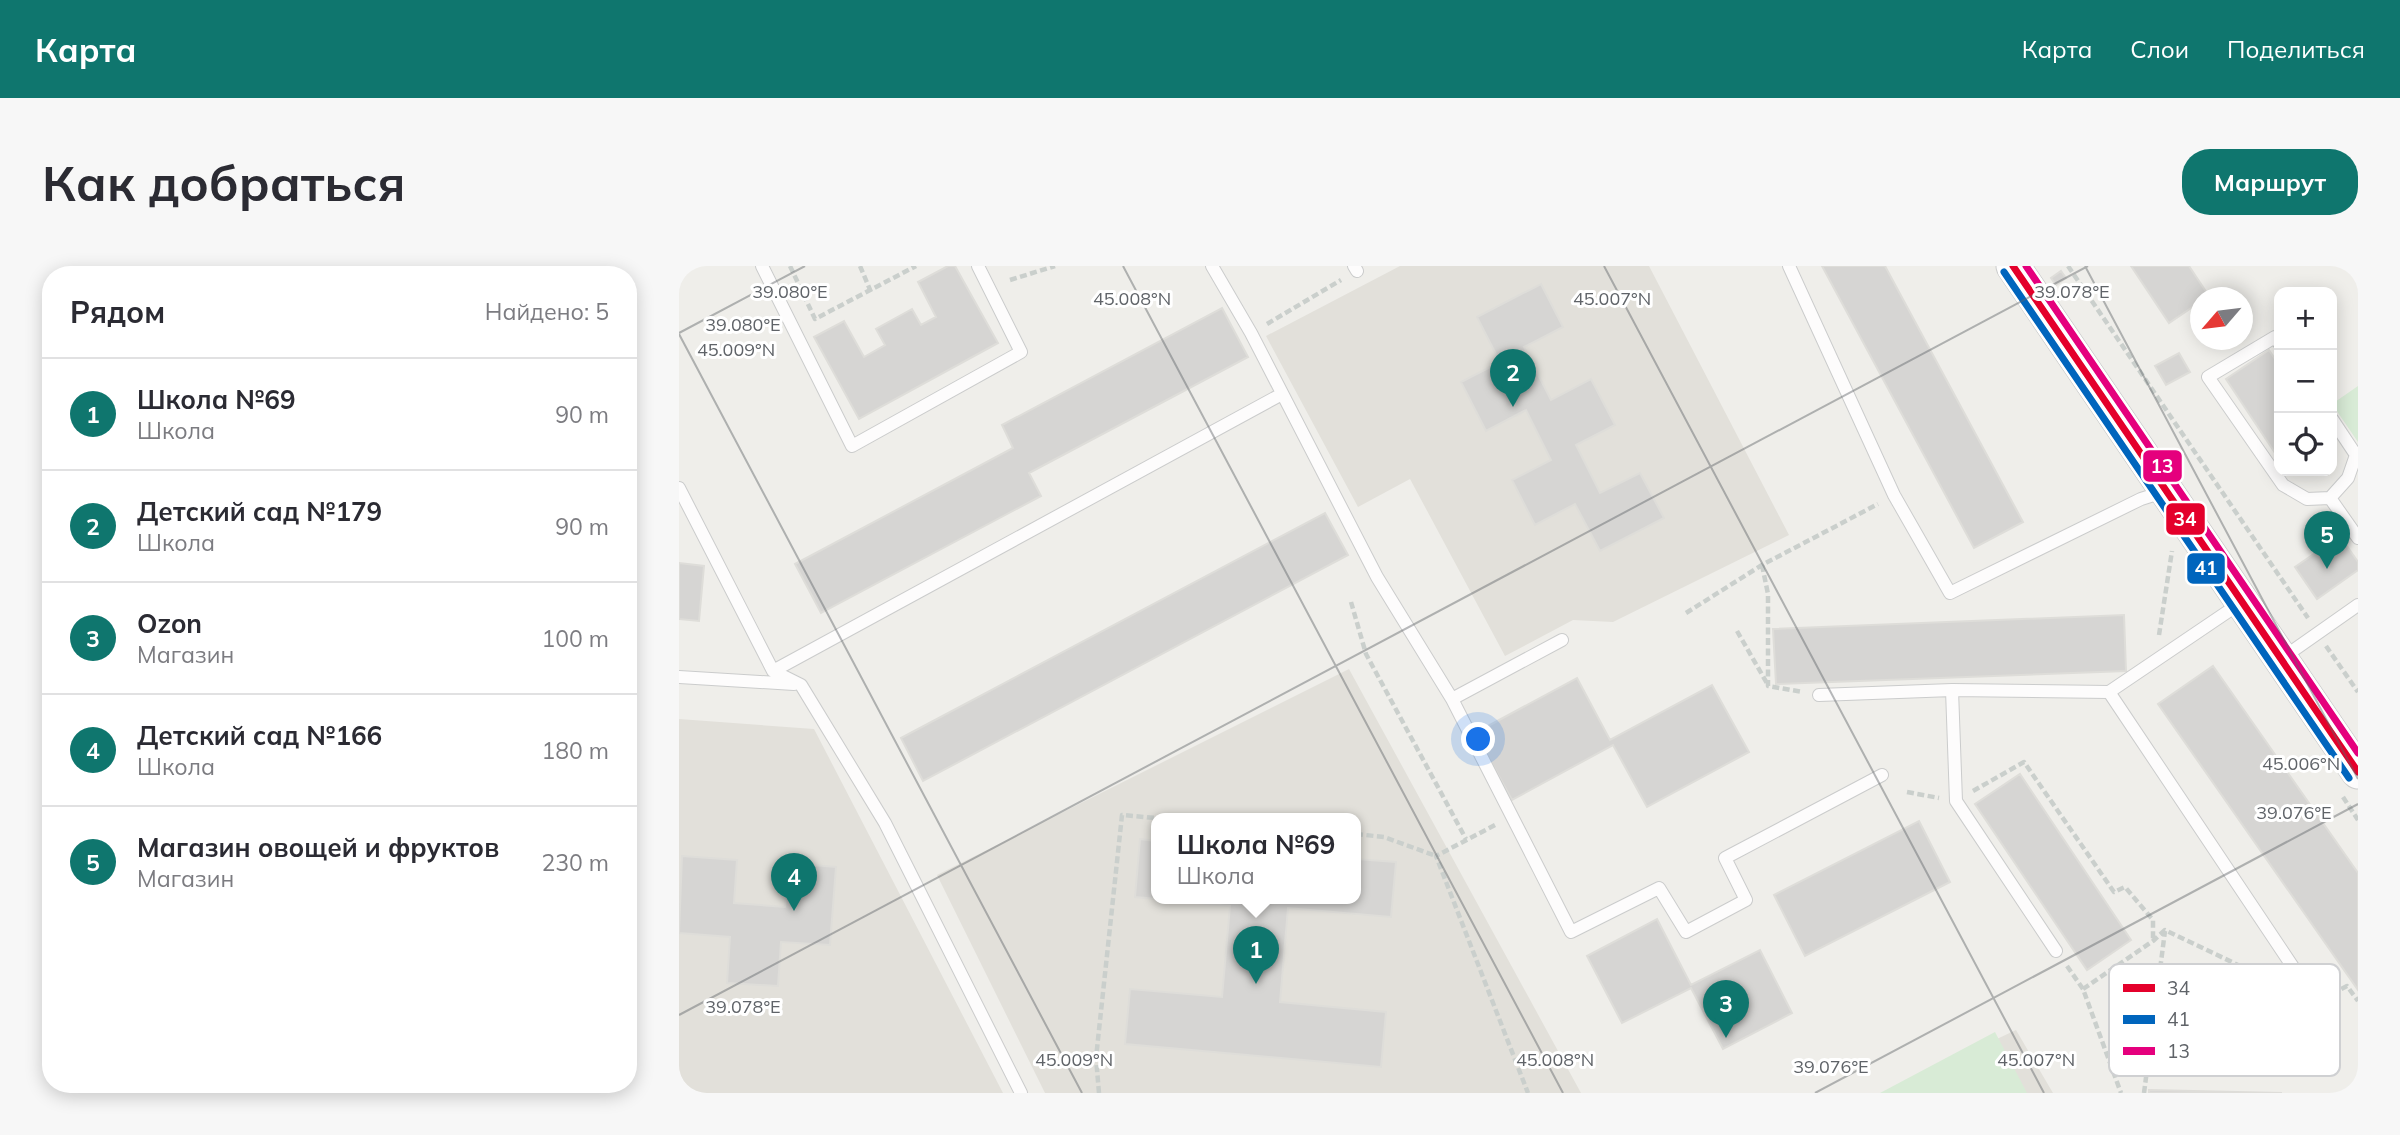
<!DOCTYPE html>
<html lang="ru">
<meta charset="utf-8">
<style>
:root{--surface:#fff;--page:#f7f7f7;--text:#2b2b33;--muted:#7c7c81;--line:#e1e1e2;--accent:#0f766e}
body{margin:0;font-family:Mulish,sans-serif;background:var(--page);color:var(--text)}
.controls{position:absolute;right:21px;top:21px;display:grid;overflow:hidden;border-radius:14px;box-shadow:0 4px 18px #0003}
.controls button{width:63px;height:63px;display:grid;place-items:center;padding:0;border:0;border-bottom:2px solid var(--line);background:var(--surface);color:var(--text);font:35px sans-serif}
.compass{position:absolute;left:1511px;top:21px;width:63px;height:63px;border-radius:50%;background:var(--surface);box-shadow:0 4px 18px #0003;rotate:242deg}
.you{position:absolute;left:800px;top:474px;width:24px;height:24px;margin:-18px;border:5px solid #fff;border-radius:50%;background:#1a73e8;box-shadow:0 0 0 10px #1a73e833}
.badge{display:grid;place-items:center;width:46px;height:46px;border-radius:50%;background:var(--accent);color:#fff;font-size:23px;font-weight:700}
.pin{position:absolute;translate:-50% -58px;filter:drop-shadow(0 2px 4px #0008)}
.pin::after{content:'';position:absolute;top:37px;width:24px;height:21px;background:inherit;clip-path:polygon(0 0,100% 0,50% 100%)}
.popup{position:absolute;left:472px;top:547px;width:210px;height:91px;box-sizing:border-box;display:grid;place-content:center;border-radius:14px;background:var(--surface);filter:drop-shadow(0 2px 5px #0005);font-size:23px;white-space:nowrap;color:var(--muted)}
.popup b{font-size:26px;color:var(--text)}
.popup::after{content:'';position:absolute;left:50%;top:100%;margin-left:-14px;border:14px solid transparent;border-top-color:var(--surface)}
.list{margin:0;padding:0;list-style:none}
h2{display:flex;justify-content:space-between;align-items:center;height:91px;margin:0;padding:0 28px;font-size:30px}
h2 small{font-size:23px;font-weight:400;color:var(--muted)}
.list li{display:grid;grid-template-columns:46px 1fr auto;gap:21px;align-items:center;box-sizing:border-box;height:112px;padding:0 28px;border-top:2px solid var(--line)}
.list b{display:block;font-size:26px;white-space:nowrap}
.list p{margin:0;font-size:23px;white-space:nowrap;color:var(--muted)}
.list em{font-size:23px;font-style:normal;color:var(--muted)}
.icon{flex:none;width:38px;height:38px;fill:none;stroke:currentColor;stroke-width:2;stroke-linecap:round;stroke-linejoin:round}
.map{position:relative;flex:none;width:1679px;height:827px;overflow:hidden;border-radius:28px}
header{display:flex;align-items:center;gap:42px;box-sizing:border-box;height:98px;padding:0 35px;background:var(--accent);color:#fff}
header strong{font-size:33px}
nav{display:flex;gap:38px;margin-inline-start:auto;font-size:24px}
.intro{display:flex;align-items:center;justify-content:space-between;box-sizing:border-box;height:168px;padding:0 42px}
h1{margin:0;font-size:49px}
.button{padding:18px 32px;border-radius:28px;background:var(--accent);color:#fff;font-size:24px;font-weight:700}
main{display:flex;gap:42px;padding:0 42px}
aside{flex:1;background:var(--surface);border-radius:28px;box-shadow:0 4px 18px #0003}
.map>svg:first-child{display:block}
.education{fill:#e2e0da;fill-rule:evenodd}
.green{fill:#d8ebd6}
.building{fill:#d6d5d3;stroke:#deddd9;stroke-width:2}
.lines{fill:none;stroke-linecap:round;stroke-linejoin:round}
.service-casing{stroke:#cbcccc;stroke-width:14}
.tertiary-casing{stroke:#cbcccc;stroke-width:35}
.path{stroke:#cacfcc;stroke-width:4.5;stroke-dasharray:7 3.5;stroke-linecap:butt}
.service{stroke:#fdfcfc;stroke-width:12}
.tertiary{stroke:#fdfcfc;stroke-width:33}
.bus-1-casing{stroke:#fff;stroke-width:12}
.bus-2-casing{stroke:#fff;stroke-width:12}
.bus-3-casing{stroke:#fff;stroke-width:12}
.bus-1{stroke:#e4002b;stroke-width:7}
.bus-2{stroke:#0065bd;stroke-width:7}
.bus-3{stroke:#e5007d;stroke-width:7}
.ticks{fill:none;stroke:#5f6368;stroke-width:2;stroke-opacity:0.45}
.key{fill:#fff;stroke:#cfd0d2;stroke-width:2}
.key-label{font-size:19px;fill:#5f6368}
.ticks-label{font-size:18px;text-anchor:middle;fill:#5f6368;stroke:#fff;stroke-width:6;stroke-linejoin:round;paint-order:stroke}
.line-badge{stroke:#fff;stroke-width:2.5}
.badge-label{font-size:19px;text-anchor:middle;font-weight:bold;fill:#fff}
</style>
<header>
<strong>Карта</strong>
<nav><a>Карта</a><a>Слои</a><a>Поделиться</a></nav>
</header>
<div class="intro"><h1>Как добраться</h1><a class="button">Маршрут</a></div>
<main>
<aside>
<h2>Рядом<small>Найдено: 5</small></h2>
<ul class="list">
<li><span class="badge">1</span><div><b>Школа №69</b><p>Школа</p></div><em>90 m</em></li>
<li><span class="badge">2</span><div><b>Детский сад №179</b><p>Школа</p></div><em>90 m</em></li>
<li><span class="badge">3</span><div><b>Ozon</b><p>Магазин</p></div><em>100 m</em></li>
<li><span class="badge">4</span><div><b>Детский сад №166</b><p>Школа</p></div><em>180 m</em></li>
<li><span class="badge">5</span><div><b>Магазин овощей и фруктов</b><p>Магазин</p></div><em>230 m</em></li>
</ul>
</aside>
<div class="map">
<svg width="1679" height="827" viewBox="0 0 1679 827">
<rect width="100%" height="100%" fill="#efeeea"/>
<!-- education -->
<path class="education" d="M721 0H970L1110 269 934 356 894 354 826 390 731 213 679 241 587 70Z
M670 403 902 827H366L258 609ZM477 552H677V632H477Z
M0 453 135 463 324 827H0Z
M1337 764 1374 827H1203Z"/>
<!-- green -->
<path class="green" d="M1679 120V176L1653 138Z
M1316 766 1348 827H1201Z"/>
<!-- building -->
<path class="building" d="M269 0H276L319 77 180 153 135 71 165 55 185 91 206 79 197 63 233 43 242 59 257 51 239 16Z
M1143 0H1206L1344 256 1295 282Z
M1452 0H1510L1530 30 1521 32V36L1490 57Z
M1382 5 1387 12 1377 19 1372 12Z
M862 18 884 61 845 81 872 134 912 113 936 159 897 179 921 227 961 207 985 252 921 285 896 238 856 259 833 214 872 194 847 144 807 165 782 116 821 96 798 51Z
M543 42 569 91 350 207 362 230 142 347 116 298 334 182 323 159Z
M1590 84 1600 99V193L1547 113Z
M1500 87 1511 106 1487 119 1476 100Z
M646 247 669 289 244 515 222 472Z
M1661 270 1679 296V304L1638 333 1616 301Z
M0 297 25 300 20 355 0 353Z
M1445 349 1447 405 1097 418 1094 363Z
M1534 400 1679 607V724L1479 438Z
M898 412 931 474 1033 419 1070 486 968 541 934 479 833 534 796 467Z
M1341 508 1452 674 1408 704 1296 538Z
M1240 555 1271 616 1126 690 1095 629Z
M461 573 477 575V632H677V593L717 596 712 651 609 642 601 736 707 746 702 801 446 778 451 723 543 731 551 640 456 631Z
M3 590 58 594 55 637 106 641 110 597 157 601 151 679 102 676 99 720 48 717 51 671 0 667Z
M978 653 1012 719 1081 684 1113 747 1044 783 1012 722 943 757 908 690Z
M1470 824 1603 827H1470Z"/>
<g class="lines">
<defs>
<path id="service" d="M83 0 173 180 342 86 299 0
M533 0 572 67 698 311 773 433 892 666 980 622 1007 666 1067 634 1046 592 1203 509
M675 0 678 5
M1110 0 1215 229 1271 327 1462 233 1484 226
M1600 77 1596 71 1529 111 1604 219 1628 233 1651 232 1669 212 1677 189 1653 153
M0 222 94 405 122 419 206 557 342 827
M1651 232 1679 272
M1602 393 1679 339
M94 405 603 128
M0 411 115 418
M1273 424 1277 535 1377 685
M1430 426 1638 737
M1140 429 1273 424 1430 426 1563 336
M773 433 883 374"/>
<path id="tertiary" d="M1334 0 1679 506"/>
</defs>
<!-- service casing -->
<use href="#service" class="service-casing"/>
<!-- tertiary casing -->
<use href="#tertiary" class="tertiary-casing"/>
<!-- path -->
<path class="path" d="M111 0 136 53 237 0
M181 0 192 26
M1389 0 1629 352
M331 14 376 0
M588 58 662 14
M1083 299 1089 328V420L1124 426
M672 336 687 388 787 573
M1007 347 1083 299 1199 238
M1058 365 1089 419
M1480 369 1493 285
M1647 380 1679 426
M1294 525 1345 496 1435 626 1446 621 1474 654V675
M1228 526 1260 532
M1664 531 1679 554
M816 559 757 590 849 827
M677 568 705 571 757 590
M1388 700 1404 723 1442 827
M1404 723 1474 675 1486 664 1605 721
M1653 728 1668 720 1679 735
M420 827 417 792 443 549 477 552
M1465 827 1486 665"/>
<!-- service -->
<use href="#service" class="service"/>
<!-- tertiary -->
<use href="#tertiary" class="tertiary"/>
<defs>
<path id="bus-1" d="M1334 0 1679 506"/>
<path id="bus-2" d="M1325 6 1670 512"/>
<path id="bus-3" d="M1347 0 1679 487"/>
</defs>
<!-- bus-1 casing -->
<use href="#bus-1" class="bus-1-casing"/>
<!-- bus-2 casing -->
<use href="#bus-2" class="bus-2-casing"/>
<!-- bus-3 casing -->
<use href="#bus-3" class="bus-3-casing"/>
<!-- bus-1 -->
<use href="#bus-1" class="bus-1"/>
<!-- bus-2 -->
<use href="#bus-2" class="bus-2"/>
<!-- bus-3 -->
<use href="#bus-3" class="bus-3"/>
</g>
<!-- ticks -->
<path class="ticks" d="M444 0 884 827M925 0 1365 827M1406 0 1679 513M0 67 126 0M0 68 403 827M0 749 1409 0M1136 827 1679 538"/>
<!-- legend -->
<rect x="1430" y="698" width="231" height="112" rx="10" class="key"/>
<rect x="1444" y="718" width="32" height="8" fill="#e4002b"/>
<rect x="1444" y="749" width="32" height="9" fill="#0065bd"/>
<rect x="1444" y="781" width="32" height="8" fill="#e5007d"/>
<g class="key-label">
<text x="1488" y="729">34</text>
<text x="1488" y="760">41</text>
<text x="1488" y="792">13</text>
</g>
<g class="ticks-label">
<text x="111" y="32">39.080°E</text>
<text x="1393" y="32">39.078°E</text>
<text x="453" y="39">45.008°N</text>
<text x="933" y="39">45.007°N</text>
<text x="64" y="65">39.080°E</text>
<text x="57" y="90">45.009°N</text>
<text x="1622" y="504">45.006°N</text>
<text x="1615" y="553">39.076°E</text>
<text x="64" y="747">39.078°E</text>
<text x="395" y="800">45.009°N</text>
<text x="876" y="800">45.008°N</text>
<text x="1357" y="800">45.007°N</text>
<text x="1152" y="807">39.076°E</text>
</g>
<g class="line-badge">
<rect x="1463" y="183" width="41" height="34" rx="7" fill="#e5007d"/>
<rect x="1486" y="236" width="41" height="34" rx="7" fill="#e4002b"/>
<rect x="1507" y="286" width="40" height="33" rx="7" fill="#0065bd"/>
</g>
<g class="badge-label">
<text x="1483" y="207">13</text>
<text x="1506" y="260">34</text>
<text x="1527" y="309">41</text>
</g>
</svg>
<div class="controls">
<button>+</button>
<button>−</button>
<button><svg class="icon" aria-label="locate" viewBox="0 0 24 24"><circle cx="12" cy="12" r="6"/><path d="M12 2v4M12 18v4M2 12h4M18 12h4"/></svg></button>
</div>
<svg class="compass" viewBox="-18 -18 36 36"><path d="M0-13l5 13h-10z" fill="#e53935"/><path d="M0 13l5-13h-10z" fill="#7c7c81"/></svg>
<div class="you"></div>
<div class="pin badge" style="left:577px;top:718px">1</div>
<div class="popup"><b>Школа №69</b>Школа</div>
<div class="pin badge" style="left:834px;top:141px">2</div>
<div class="pin badge" style="left:1047px;top:772px">3</div>
<div class="pin badge" style="left:115px;top:645px">4</div>
<div class="pin badge" style="left:1648px;top:303px">5</div>
</div>
</main>
